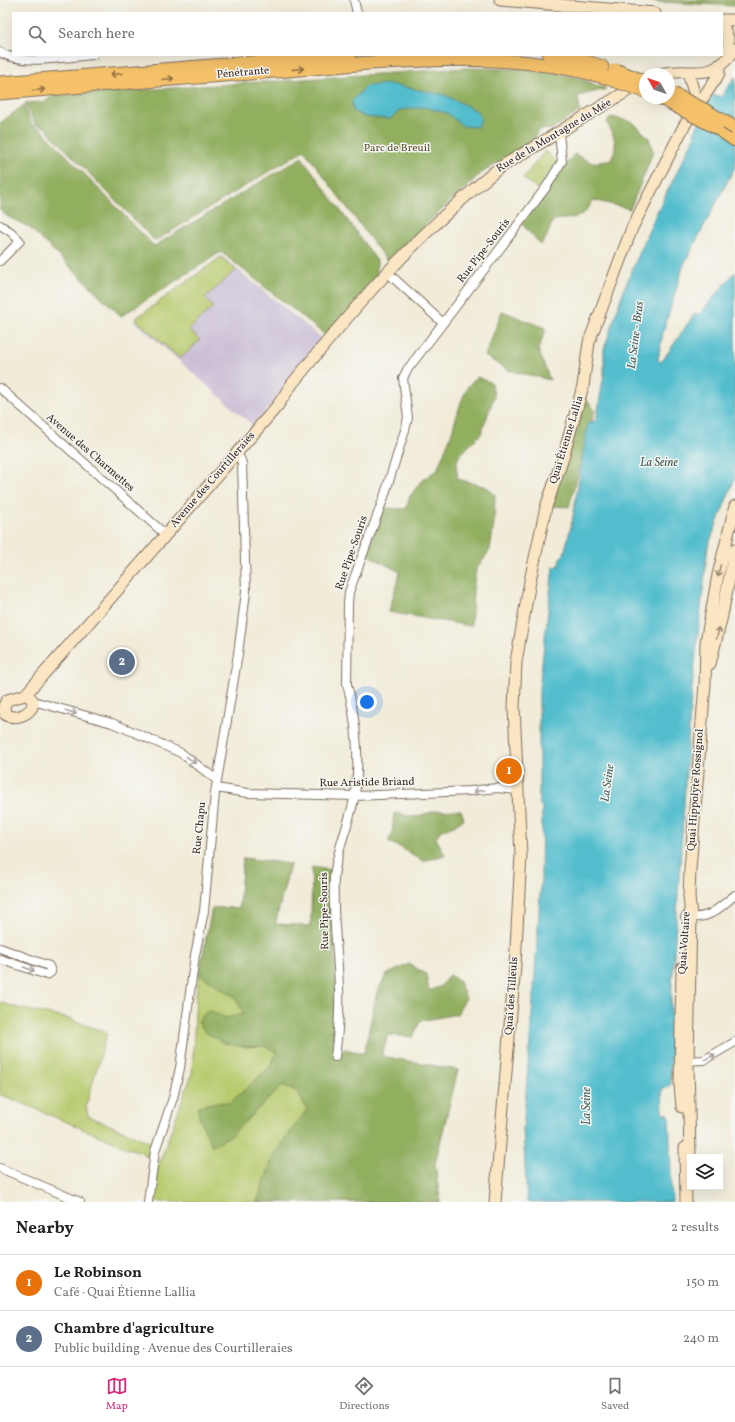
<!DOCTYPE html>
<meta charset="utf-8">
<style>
:root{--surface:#fff;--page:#f2f2f2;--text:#222;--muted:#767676;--line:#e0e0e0;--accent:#db2777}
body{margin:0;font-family:Vollkorn,serif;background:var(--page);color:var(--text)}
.controls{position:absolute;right:12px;bottom:12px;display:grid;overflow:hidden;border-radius:0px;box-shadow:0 4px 16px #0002}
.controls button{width:36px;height:36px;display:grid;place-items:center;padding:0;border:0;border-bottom:1px solid var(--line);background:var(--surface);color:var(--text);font:20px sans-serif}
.compass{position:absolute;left:639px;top:68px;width:36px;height:36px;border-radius:50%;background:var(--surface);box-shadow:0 4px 16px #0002;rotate:310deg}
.you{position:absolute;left:367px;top:702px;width:14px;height:14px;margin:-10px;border:3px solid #fff;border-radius:50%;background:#1a73e8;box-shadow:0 0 0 6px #1a73e833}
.badge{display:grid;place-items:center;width:26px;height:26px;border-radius:50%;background:var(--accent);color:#fff;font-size:13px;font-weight:700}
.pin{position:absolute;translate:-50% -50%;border:2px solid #fff;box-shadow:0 1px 4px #0006}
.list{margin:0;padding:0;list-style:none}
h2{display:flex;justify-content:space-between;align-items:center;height:52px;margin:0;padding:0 16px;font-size:17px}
h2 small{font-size:13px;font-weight:400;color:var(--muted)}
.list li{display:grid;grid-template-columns:26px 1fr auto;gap:12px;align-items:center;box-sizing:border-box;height:56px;padding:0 16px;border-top:1px solid var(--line)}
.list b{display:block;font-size:15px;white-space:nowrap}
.list p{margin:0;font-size:13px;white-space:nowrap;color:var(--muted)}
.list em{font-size:13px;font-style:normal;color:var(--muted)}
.icon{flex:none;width:22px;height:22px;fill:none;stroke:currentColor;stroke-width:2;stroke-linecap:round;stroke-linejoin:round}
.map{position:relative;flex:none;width:735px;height:1202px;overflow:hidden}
.search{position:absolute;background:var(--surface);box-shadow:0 4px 16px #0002;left:12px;right:12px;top:12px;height:44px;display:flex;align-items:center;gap:10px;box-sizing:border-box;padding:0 14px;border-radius:0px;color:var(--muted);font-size:15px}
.sheet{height:164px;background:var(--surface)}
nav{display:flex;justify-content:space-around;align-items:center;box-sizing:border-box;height:56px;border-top:1px solid var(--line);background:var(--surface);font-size:11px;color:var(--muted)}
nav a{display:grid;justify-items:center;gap:2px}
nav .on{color:var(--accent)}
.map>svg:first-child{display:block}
.industrial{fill:#cbbfd5}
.green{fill:#b8cb6e;stroke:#7a7a46}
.forest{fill:#92af61;stroke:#666c40}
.water{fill:#52bdcd;stroke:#467476}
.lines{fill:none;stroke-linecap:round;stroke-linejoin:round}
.street-casing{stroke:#7b6e5f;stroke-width:10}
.secondary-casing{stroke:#7b6e5f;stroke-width:13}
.primary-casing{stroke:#7b6e5f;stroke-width:15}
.street{stroke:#fff;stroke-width:8}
.secondary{stroke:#fbe6c4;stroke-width:11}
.primary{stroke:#f5c16b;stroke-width:13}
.primary-bridge-casing{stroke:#7b6e5f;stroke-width:15;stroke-linecap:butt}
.primary-bridge{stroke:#f5c16b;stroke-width:13}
.oneway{stroke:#8f6e41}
.oneway2{stroke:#9b8871}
.oneway3{stroke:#a79f9a}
.labels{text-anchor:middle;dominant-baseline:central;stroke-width:3;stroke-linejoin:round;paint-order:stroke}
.street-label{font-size:11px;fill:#3b2a1e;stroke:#f6f6f2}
.park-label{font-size:11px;fill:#5a5232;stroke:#f6f6f2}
.water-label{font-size:12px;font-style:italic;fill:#435d5b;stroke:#f6f6f2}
</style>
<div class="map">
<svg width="735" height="1202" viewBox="0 0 735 1202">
<rect width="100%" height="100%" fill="#f6f6f2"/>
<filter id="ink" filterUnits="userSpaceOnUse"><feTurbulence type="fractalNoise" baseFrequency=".025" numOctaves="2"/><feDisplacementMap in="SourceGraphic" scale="8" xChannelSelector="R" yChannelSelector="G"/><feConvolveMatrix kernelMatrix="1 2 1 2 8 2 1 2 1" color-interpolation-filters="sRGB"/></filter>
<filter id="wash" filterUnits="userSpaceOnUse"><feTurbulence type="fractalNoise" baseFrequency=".012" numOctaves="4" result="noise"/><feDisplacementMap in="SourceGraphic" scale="16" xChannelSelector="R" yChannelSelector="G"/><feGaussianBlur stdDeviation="0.9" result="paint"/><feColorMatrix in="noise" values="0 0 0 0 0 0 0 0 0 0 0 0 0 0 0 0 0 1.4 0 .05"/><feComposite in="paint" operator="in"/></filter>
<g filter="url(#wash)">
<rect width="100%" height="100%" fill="#f1ebd8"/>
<!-- industrial -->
<path class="industrial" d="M221 256 325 341 253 426 133 320Z"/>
<!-- green -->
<path class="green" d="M545 151 558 162 537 189 523 178Z
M221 257 236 270 205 298 213 307 189 330 200 340 180 359 135 319Z
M243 858 290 864 275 924 311 926 312 867 336 987 333 1047 364 1054 458 1070 435 1163 440 1202H153L157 1169 192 1074 196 994 212 908H239Z
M0 1002 15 1007 70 1019 107 1033 86 1106 88 1116 152 1143 147 1157 141 1152 128 1148 17 1101 0 1095Z"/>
<!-- forest -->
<path class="forest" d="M624 0H735V6Z
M466 68 532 69 576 77 606 89 578 96 580 111 553 129 538 130 534 140 480 174 387 261 304 150 155 241 44 127 35 124 25 103 44 102 53 96Z
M24 105 32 125 41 129 154 246 302 157 377 261V278L329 338 221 252 121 316 29 227 8 217 0 210V123Z
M611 117 633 122 649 138 653 151 647 168 630 209 593 200C584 220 573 218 553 220L546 238 541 245 522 224 574 154 592 163 611 160C619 142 614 138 607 122Z
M502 311 545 328V332L538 350 550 380 508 370 485 356Z
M477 377 492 383 494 397 481 434 459 456 456 465 458 479 487 487 495 495 494 523 490 550 476 570 473 590 471 626 389 612 400 572 364 553 385 508 406 509 410 496 422 480 437 470 450 438 461 402 468 386Z
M583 396 595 410 569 507 551 506Z
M461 810 464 819 454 826 440 831 436 838 445 855 423 861 400 847 388 842 392 834 394 813 415 817 435 811Z
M243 858 290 864 275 924 311 926 312 867 331 870 336 987 333 1047 364 1053 377 992 386 975 409 964 426 974 429 991 441 986 449 975 458 980 466 998 457 1014 420 1021 413 1037 388 1035 382 1056 458 1070 435 1163 440 1202H257L274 1154 307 1110 298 1092 283 1085 230 1136 212 1146 199 1117 198 1106 217 1102 230 1103 270 1067 277 1052 264 1046 245 1047 224 1043 205 1032 198 1021 208 1010 226 1018 244 1014 235 997 199 974 212 908H239Z"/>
<!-- water -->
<path class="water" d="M735 77V167L684 264 663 332 658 360 660 362 663 360 695 313 699 315 735 272V478L708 546 691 697 671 1001V1084L668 1087 665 1089 662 1087 663 1113 669 1114 672 1202H527L523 1129 534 988 541 881 542 807 539 803V689L553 567 559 566 560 558 564 554 572 522 588 422 596 421 604 374V349L624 289 655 216 695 136 694 133 699 123 701 114 713 95 721 97Z
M389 84 445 95 477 111 481 119 477 127 463 126 447 113 424 107 400 110 390 119 365 117 353 111 352 101 366 86Z"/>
</g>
<g filter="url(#ink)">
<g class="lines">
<defs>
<path id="street" d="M354 0 357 13
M0 52C21 66 68 57 93 55
M0 225 11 232 20 241 0 261
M388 273 443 323
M0 388 166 535
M33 701 112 723 136 733 181 753 217 780
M216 788 248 793 355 796 470 791 497 788 517 790
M685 917C711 919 715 911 735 895
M0 948 49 966 51 972 47 975 0 959
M335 1057C338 1034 340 1011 339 988 338 951 332 915 334 878 336 851 349 825 354 799 361 766 356 717 347 684L348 603 349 592 384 497 405 430 408 418 403 378 407 370 496 254 547 186 562 161 559 134
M684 1061 704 1060 735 1042
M0 1168 80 1202
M148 1202 155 1151 173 1098 180 1068 195 955 204 911 215 793 238 654 246 592 242 463 240 458 236 454"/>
<path id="secondary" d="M500 0 655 13
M722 20H735
M722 23 728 38 729 57
M688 73 695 96V109
M660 74C693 66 710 85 735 49
M710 664 721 620 735 550
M25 695C110 599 195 502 278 405 283 398 287 391 292 384 319 351 346 318 375 286 412 245 456 203 499 168L639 84
M25 695 29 696 33 701C34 714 14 721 5 714L4 706 7 700Z
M682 1107 680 1085 682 968
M685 1148 686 1202
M690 1157 688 1061 691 917 689 896 690 870 705 684 706 642 718 575 735 506
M495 1202 515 966 521 855 514 708 516 662 530 581 546 507 562 461 583 386 589 342 632 228 684 126 717 77 719 73V65"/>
<path id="primary" d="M549 55 584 61 602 67
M0 83 350 55
M0 93C96 85 193 77 289 70 394 61 503 48 605 77
M716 127 735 140"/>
</defs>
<!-- street casing -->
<use href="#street" class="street-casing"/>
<!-- secondary casing -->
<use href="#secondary" class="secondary-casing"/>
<!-- primary casing -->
<use href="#primary" class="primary-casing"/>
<!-- street -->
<use href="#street" class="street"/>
<!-- secondary -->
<use href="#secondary" class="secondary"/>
<!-- primary -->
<use href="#primary" class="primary"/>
<defs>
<path id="primary-bridge" d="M615 70 645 82
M605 77 645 91
M669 92 706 111 735 128
M661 98 716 127"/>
</defs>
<!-- primary-bridge casing -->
<use href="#primary-bridge" class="primary-bridge-casing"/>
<!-- primary-bridge -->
<use href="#primary-bridge" class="primary-bridge"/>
</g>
<!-- one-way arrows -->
<defs><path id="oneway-shaft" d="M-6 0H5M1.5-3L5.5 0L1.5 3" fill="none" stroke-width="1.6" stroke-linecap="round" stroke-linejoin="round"/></defs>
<g class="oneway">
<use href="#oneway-shaft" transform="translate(298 69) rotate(-5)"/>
<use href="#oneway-shaft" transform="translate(116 74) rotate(175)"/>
<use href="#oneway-shaft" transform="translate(168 79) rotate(-5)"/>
<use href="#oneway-shaft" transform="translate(39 90) rotate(-5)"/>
</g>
<g class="oneway2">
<use href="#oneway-shaft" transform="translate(719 571) rotate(103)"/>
<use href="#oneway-shaft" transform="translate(718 633) rotate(-76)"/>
</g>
<g class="oneway3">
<use href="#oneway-shaft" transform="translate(71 712) rotate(18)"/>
<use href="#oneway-shaft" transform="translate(191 760) rotate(36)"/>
<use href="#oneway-shaft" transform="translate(479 791) rotate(173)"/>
<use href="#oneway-shaft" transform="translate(29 969) rotate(19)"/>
<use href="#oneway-shaft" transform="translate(710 1057) rotate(-26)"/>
</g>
</g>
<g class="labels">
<!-- street labels -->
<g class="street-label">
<text transform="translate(243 73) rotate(-5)">Pénétrante</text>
<text transform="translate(554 136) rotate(-31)">Rue de la Montagne du Mée</text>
<text transform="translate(484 251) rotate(-52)">Rue Pipe-Souris</text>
<text transform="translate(567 440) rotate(-73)">Quai Étienne Lallia</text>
<text transform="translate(90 453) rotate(41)">Avenue des Charmettes</text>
<text transform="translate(213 480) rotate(-49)">Avenue des Courtilleraies</text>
<text transform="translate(352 553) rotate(-71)">Rue Pipe-Souris</text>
<text transform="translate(367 783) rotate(-1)">Rue Aristide Briand</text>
<text transform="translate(696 790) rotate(-86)">Quai Hippolyte Rossignol</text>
<text transform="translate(200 828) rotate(-84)">Rue Chapu</text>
<text transform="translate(325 911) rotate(-91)">Rue Pipe-Souris</text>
<text transform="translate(685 943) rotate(-86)">Quai Voltaire</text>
<text transform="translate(512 996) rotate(-86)">Quai des Tilleuls</text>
</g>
<!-- park labels -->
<g class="park-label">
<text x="397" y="148">Parc de Breuil</text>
</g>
<!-- water labels -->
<g class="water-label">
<text transform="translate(636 335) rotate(-83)">La Seine - Bras</text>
<text x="659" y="463">La Seine</text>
<text transform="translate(608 783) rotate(-82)">La Seine</text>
<text transform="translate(587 1106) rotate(-90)">La Seine</text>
</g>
</g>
</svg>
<div class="controls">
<button><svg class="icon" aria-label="layers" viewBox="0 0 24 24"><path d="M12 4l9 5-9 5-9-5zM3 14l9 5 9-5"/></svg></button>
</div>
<svg class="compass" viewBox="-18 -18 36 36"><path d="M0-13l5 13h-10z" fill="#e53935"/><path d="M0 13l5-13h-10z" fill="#767676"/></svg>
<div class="you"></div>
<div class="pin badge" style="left:509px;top:771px;background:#e8710a">1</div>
<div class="pin badge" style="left:122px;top:662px;background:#5c6f8a">2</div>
<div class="search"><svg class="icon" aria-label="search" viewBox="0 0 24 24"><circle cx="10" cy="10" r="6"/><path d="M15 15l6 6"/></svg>Search here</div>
</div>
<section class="sheet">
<h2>Nearby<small>2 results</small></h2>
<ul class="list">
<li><span class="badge" style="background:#e8710a">1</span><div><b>Le Robinson</b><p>Café · Quai Étienne Lallia</p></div><em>150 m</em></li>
<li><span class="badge" style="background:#5c6f8a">2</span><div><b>Chambre d'agriculture</b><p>Public building · Avenue des Courtilleraies</p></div><em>240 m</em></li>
</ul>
</section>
<nav>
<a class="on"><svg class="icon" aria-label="map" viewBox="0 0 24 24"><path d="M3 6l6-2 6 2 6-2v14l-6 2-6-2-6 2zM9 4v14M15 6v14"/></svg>Map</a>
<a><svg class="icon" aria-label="directions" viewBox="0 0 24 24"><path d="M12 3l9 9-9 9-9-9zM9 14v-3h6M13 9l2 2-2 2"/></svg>Directions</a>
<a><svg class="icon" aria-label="saved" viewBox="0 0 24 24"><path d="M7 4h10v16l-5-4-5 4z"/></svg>Saved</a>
</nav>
